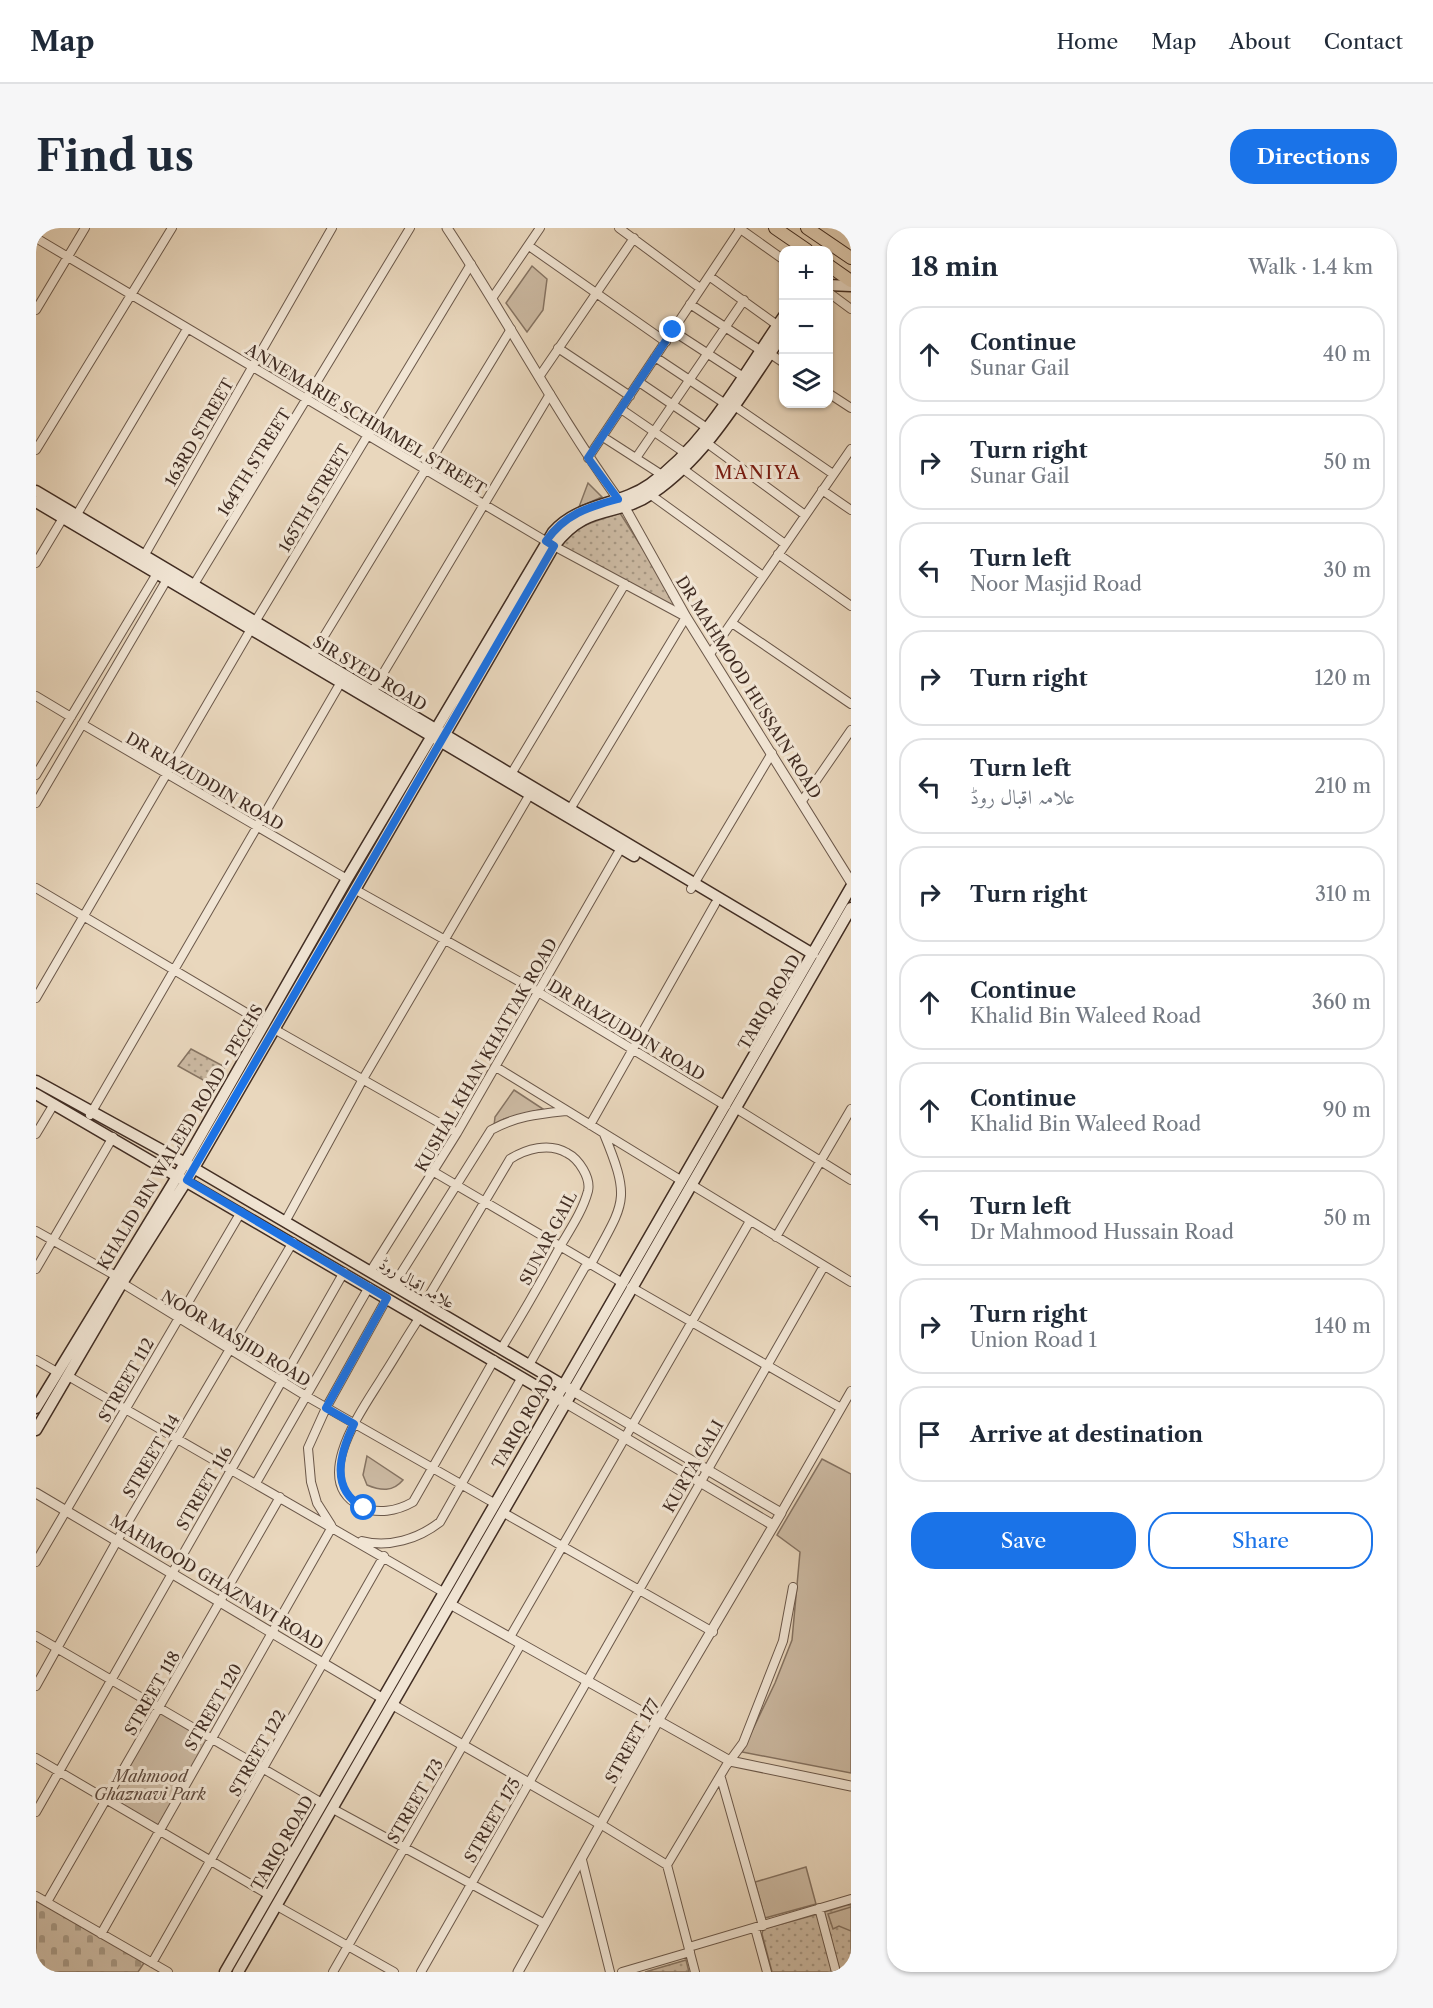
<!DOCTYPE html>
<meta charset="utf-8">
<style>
:root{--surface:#fff;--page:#f6f6f7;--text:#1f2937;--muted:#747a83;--line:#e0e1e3;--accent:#1a73e8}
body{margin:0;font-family:"Libre Caslon Text",Amiri,serif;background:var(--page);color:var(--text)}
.controls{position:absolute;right:18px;top:18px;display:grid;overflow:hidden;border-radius:12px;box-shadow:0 2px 4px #0004}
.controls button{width:54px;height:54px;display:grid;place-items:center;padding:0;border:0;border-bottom:2px solid var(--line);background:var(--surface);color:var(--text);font:30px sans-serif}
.stop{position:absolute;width:18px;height:18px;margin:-14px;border:4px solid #1a73e8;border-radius:50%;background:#fff}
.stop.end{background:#1a73e8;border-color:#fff;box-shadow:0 2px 6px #0008}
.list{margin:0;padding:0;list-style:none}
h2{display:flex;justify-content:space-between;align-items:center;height:78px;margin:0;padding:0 24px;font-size:26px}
h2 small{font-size:20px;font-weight:400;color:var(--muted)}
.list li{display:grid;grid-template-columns:39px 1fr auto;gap:18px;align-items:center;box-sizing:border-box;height:96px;margin:0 12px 12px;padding:0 12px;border:2px solid var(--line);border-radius:24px}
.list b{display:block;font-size:22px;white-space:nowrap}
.list p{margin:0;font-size:20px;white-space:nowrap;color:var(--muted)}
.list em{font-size:20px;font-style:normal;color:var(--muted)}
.actions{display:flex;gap:12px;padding:18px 24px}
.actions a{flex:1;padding:14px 0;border:2px solid var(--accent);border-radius:24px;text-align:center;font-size:21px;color:var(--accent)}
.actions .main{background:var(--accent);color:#fff}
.icon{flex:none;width:33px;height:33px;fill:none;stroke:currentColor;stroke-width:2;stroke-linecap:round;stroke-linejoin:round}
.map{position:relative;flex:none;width:815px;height:1744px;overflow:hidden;border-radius:24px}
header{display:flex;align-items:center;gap:36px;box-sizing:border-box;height:84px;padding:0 30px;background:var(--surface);border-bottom:2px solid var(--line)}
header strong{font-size:28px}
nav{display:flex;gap:33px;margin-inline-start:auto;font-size:21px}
.intro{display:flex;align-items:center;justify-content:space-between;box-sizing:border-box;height:144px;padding:0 36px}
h1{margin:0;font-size:42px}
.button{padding:15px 27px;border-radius:24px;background:var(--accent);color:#fff;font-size:21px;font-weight:700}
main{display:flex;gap:36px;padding:0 36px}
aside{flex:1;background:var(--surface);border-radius:24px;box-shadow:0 2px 4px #0004}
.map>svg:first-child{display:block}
.grass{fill:url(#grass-dots);stroke:#867463;stroke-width:1.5}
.cemetery{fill:url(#cemetery-stones);stroke:#867463;stroke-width:1.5}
.park{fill:#ccbaa3;stroke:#867463;stroke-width:1.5}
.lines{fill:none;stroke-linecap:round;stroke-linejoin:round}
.minor-casing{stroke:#6b584a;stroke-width:10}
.tertiary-casing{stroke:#6b584a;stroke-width:11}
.secondary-casing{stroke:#412d23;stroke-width:13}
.primary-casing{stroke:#412d23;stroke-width:14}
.minor{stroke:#f1e5d4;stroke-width:8}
.tertiary{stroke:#f1e5d4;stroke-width:9}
.secondary{stroke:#f1e5d4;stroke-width:10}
.primary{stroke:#e9d7bd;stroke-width:12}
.route{stroke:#1a73e8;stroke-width:8}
.labels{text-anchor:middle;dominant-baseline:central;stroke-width:6;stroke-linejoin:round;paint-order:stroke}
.street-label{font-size:16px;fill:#412d23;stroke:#f1e5d4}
.park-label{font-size:16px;font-style:italic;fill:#5d493d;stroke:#f1e5d4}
.neighbourhood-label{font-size:18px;letter-spacing:1.5px;fill:#7a1f14;stroke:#f1e5d4}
</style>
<header>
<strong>Map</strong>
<nav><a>Home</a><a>Map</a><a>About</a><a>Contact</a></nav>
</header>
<div class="intro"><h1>Find us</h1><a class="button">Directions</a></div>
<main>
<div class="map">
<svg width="815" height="1744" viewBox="0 0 815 1744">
<defs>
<pattern id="grass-dots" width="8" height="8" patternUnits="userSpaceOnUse" patternTransform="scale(1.5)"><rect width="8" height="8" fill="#ccbaa3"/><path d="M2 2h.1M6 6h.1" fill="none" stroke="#a79884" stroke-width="1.8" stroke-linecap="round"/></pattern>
<pattern id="cemetery-stones" width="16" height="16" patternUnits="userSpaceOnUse" patternTransform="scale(1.5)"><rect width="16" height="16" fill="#ccbaa3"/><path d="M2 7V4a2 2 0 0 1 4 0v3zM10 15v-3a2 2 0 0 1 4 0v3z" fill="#a79884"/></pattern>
</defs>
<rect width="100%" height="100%" fill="#e9d7bd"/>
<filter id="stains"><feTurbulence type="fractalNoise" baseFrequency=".00333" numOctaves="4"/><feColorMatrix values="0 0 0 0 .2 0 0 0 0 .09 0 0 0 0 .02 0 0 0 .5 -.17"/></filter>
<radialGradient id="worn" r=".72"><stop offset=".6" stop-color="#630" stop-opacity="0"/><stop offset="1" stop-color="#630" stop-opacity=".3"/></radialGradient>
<!-- grass -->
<path class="grass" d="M584 285 650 389 522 320C537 297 559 294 584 285Z
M155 821 189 839 178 858 142 838Z
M815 1676V1744H804L788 1684Z
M782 1686 798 1744H736L726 1706 727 1701Z
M650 1732 653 1744H609Z"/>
<!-- cemetery -->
<path class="cemetery" d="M0 1668 110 1732 102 1744H0Z"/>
<!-- park -->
<path class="park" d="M496 38 511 51 507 82 491 104 470 75Z
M552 255 566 269 543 279Z
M478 862 507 881 468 891 458 898 459 889Z
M331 1228 367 1252C357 1264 345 1263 331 1257L327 1247Z
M786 1231 815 1246V1545L706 1524 739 1455 756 1412 764 1324 741 1307Z
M123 1480 175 1510 123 1602 70 1572Z
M770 1639 780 1676 729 1690 719 1654Z
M815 1679V1703L803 1698 797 1701 792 1686Z"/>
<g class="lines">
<defs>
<path id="minor" d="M583 0 664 60
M703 0 748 32
M0 10 518 318 650 389 533 583
M493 18 630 114
M673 48 741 97
M792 64 815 81
M457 69 504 0
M654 76 724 122
M0 82 49 0
M637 103 706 148
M522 120 594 168
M733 125 748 135
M619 129 688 175
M503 149 598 10
M603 154 671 200
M792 165 815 180
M697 177 797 246
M585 181 649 225
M567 209 626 247
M671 215 769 287
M0 222 136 0
M552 230 705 0
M600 230 708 72
M647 241 749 316
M786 262 815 282
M615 267 727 348
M40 288 151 101
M742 326 815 378
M108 328 296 0
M0 335 27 290
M157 358 374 0
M219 394 435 36
M696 395 815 476
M674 426 815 221
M276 428 475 101
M336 464 514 166
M0 468 35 489
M46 496 311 651
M0 547 123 342
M474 548 589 356
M766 573 815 502
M0 575 133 348
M0 660 229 796
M655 661 736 525
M320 662 502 764 690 878
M0 770 215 401
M238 801 421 905
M460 839 646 953
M701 881 815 952
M54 887 305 454
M554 897 679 676
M0 906 18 876
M398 944 585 1054
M656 957 815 1054
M249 994 327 851 494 566
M0 1003 80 1048
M740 1009 815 881
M0 1041 77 909
M334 1044 421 905 585 620
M86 1055 270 1168 458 1275
M357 1058 455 902C480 888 503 886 531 883
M595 1059 805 1180
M388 1076 474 931C490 921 513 914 531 925 543 931 555 950 552 963 547 982 535 1000 525 1017 506 1052 486 1087 465 1121
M384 1089C371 1108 360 1128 347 1148 329 1178 273 1252 324 1278 341 1287 361 1283 377 1274L458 1132
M0 1132 21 1144
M493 1137 549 1039 555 1036C588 974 596 974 568 906
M32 1148 407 1364
M220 1255 333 1059
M468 1285 677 1404
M745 1285 815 1163
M295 1297 281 1275 275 1254 272 1220 290 1180 351 1070
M326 1313C353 1320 382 1311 404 1294L486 1149
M0 1334 205 984
M0 1408 286 1575
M474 1409 714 993
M0 1458 82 1311 257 1014
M0 1530 233 1667
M685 1550 727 1698
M297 1581 509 1696
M0 1584 308 1044
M566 1597 631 1637
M546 1632 574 1744
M631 1637 690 1538 707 1515 747 1413 757 1359
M631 1637 659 1744
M0 1668 132 1744
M11 1674 244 1269
M241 1678 358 1744
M783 1680 800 1744
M719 1700 731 1744
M65 1706 296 1299
M653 1719 815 1671
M116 1735 348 1328
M297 1744 485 1416
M385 1744 788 1038
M586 1744 654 1724"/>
<path id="tertiary" d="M411 0C470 89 520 184 582 271
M588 278 650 389 815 654
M530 1175 737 1297
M0 1265 346 1470
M414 1376 694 1533 815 1558
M357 1477 566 1597
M482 1744 622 1493 745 1285 537 1163"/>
<path id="secondary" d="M814 0 815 1
M792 57 815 58
M0 263 777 726
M0 274 598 628
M0 853 149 935 532 1160
M0 866 524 1172
M0 1180 142 947 311 651 517 304C544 274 583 278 614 256 672 215 707 146 748 88
M0 1202 86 1055 151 952 518 318C552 273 580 291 617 265 674 226 709 160 748 105
M189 1744 815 659
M202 1744 815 680"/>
<path id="primary" d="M739 0 771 22
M771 0 815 30
M792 37 815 53"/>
</defs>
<!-- minor casing -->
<use href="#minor" class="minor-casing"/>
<!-- tertiary casing -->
<use href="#tertiary" class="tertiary-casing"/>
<!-- secondary casing -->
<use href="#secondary" class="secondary-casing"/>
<!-- primary casing -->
<use href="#primary" class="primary-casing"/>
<!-- minor -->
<use href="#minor" class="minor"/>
<!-- tertiary -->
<use href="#tertiary" class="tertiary"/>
<!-- secondary -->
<use href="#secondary" class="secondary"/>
<!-- primary -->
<use href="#primary" class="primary"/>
</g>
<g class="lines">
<!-- route -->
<path class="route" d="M328 1280C293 1261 304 1225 318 1196L290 1180 351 1070 151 952 518 318 510 313C529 286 552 279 582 271L552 230 637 102"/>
</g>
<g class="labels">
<!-- street labels -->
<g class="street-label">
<text transform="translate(330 191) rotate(31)">ANNEMARIE SCHIMMEL STREET</text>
<text transform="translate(163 204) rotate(-60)">163RD STREET</text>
<text transform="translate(218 234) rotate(-58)">164TH STREET</text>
<text transform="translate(278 270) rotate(-59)">165TH STREET</text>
<text transform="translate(334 445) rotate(31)">SIR SYED ROAD</text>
<text transform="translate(713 459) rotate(58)">DR MAHMOOD HUSSAIN ROAD</text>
<text transform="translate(169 553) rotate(30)">DR RIAZUDDIN ROAD</text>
<text transform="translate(733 774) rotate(-60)">TARIQ ROAD</text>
<text transform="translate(591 802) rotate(31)">DR RIAZUDDIN ROAD</text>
<text transform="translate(450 827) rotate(-60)">KUSHAL KHAN KHATTAK ROAD</text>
<text transform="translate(144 909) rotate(-59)">KHALID BIN WALEED ROAD - PECHS</text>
<text transform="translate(512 1010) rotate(-62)">SUNAR GAIL</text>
<text transform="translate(381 1055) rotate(30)">علامہ اقبال روڈ</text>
<text transform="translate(200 1110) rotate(31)">NOOR MASJID ROAD</text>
<text transform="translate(90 1152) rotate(-60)">STREET 112</text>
<text transform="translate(487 1193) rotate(-60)">TARIQ ROAD</text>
<text transform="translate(115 1228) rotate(-59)">STREET 114</text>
<text transform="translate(657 1238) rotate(-60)">KURTA GALI</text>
<text transform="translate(168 1260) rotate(-60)">STREET 116</text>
<text transform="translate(181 1354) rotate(31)">MAHMOOD GHAZNAVI ROAD</text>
<text transform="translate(116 1465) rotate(-60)">STREET 118</text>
<text transform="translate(177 1479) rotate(-60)">STREET 120</text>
<text transform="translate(596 1513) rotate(-61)">STREET 177</text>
<text transform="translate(221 1525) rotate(-60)">STREET 122</text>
<text transform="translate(379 1573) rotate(-60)">STREET 173</text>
<text transform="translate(456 1592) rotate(-60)">STREET 175</text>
<text transform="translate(246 1615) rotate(-60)">TARIQ ROAD</text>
</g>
<!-- park labels -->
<g class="park-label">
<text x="114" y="1548">Mahmood<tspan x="114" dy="18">Ghaznavi Park</tspan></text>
</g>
<!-- neighbourhood labels -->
<g class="neighbourhood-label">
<text x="722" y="245">MANIYA</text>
</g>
</g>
<rect width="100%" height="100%" filter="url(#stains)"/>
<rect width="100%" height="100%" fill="url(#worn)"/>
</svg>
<div class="controls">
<button>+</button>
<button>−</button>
<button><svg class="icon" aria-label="layers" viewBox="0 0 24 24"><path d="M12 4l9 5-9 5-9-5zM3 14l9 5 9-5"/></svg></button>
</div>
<div class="stop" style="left:328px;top:1280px"></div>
<div class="stop end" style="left:637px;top:102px"></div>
</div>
<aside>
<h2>18 min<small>Walk · 1.4 km</small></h2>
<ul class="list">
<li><svg class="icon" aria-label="ahead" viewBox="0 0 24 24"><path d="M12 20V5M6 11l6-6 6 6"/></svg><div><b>Continue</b><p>Sunar Gail</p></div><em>40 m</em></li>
<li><svg class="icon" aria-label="right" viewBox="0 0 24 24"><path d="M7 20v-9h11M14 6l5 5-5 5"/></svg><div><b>Turn right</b><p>Sunar Gail</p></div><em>50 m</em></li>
<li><svg class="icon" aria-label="left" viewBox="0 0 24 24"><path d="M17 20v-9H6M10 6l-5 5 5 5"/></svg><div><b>Turn left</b><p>Noor Masjid Road</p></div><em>30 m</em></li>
<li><svg class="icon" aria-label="right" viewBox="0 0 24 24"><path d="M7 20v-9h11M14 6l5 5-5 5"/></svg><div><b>Turn right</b></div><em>120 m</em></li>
<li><svg class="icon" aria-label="left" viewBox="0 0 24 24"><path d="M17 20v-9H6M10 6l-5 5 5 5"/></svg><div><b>Turn left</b><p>علامہ اقبال روڈ</p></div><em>210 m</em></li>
<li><svg class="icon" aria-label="right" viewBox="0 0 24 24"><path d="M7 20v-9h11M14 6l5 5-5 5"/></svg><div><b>Turn right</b></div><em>310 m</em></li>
<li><svg class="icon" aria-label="ahead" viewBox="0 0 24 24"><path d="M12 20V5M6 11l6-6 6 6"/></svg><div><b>Continue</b><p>Khalid Bin Waleed Road</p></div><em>360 m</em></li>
<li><svg class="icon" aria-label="ahead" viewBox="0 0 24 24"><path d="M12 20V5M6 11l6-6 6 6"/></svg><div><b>Continue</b><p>Khalid Bin Waleed Road</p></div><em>90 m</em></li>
<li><svg class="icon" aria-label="left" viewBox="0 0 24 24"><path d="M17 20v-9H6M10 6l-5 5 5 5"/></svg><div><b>Turn left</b><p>Dr Mahmood Hussain Road</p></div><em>50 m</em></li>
<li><svg class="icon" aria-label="right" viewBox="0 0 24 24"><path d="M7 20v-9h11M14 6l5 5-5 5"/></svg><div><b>Turn right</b><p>Union Road 1</p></div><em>140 m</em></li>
<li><svg class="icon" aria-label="arrive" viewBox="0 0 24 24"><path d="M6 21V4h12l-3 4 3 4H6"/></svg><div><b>Arrive at destination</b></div></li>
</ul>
<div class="actions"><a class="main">Save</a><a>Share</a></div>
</aside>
</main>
